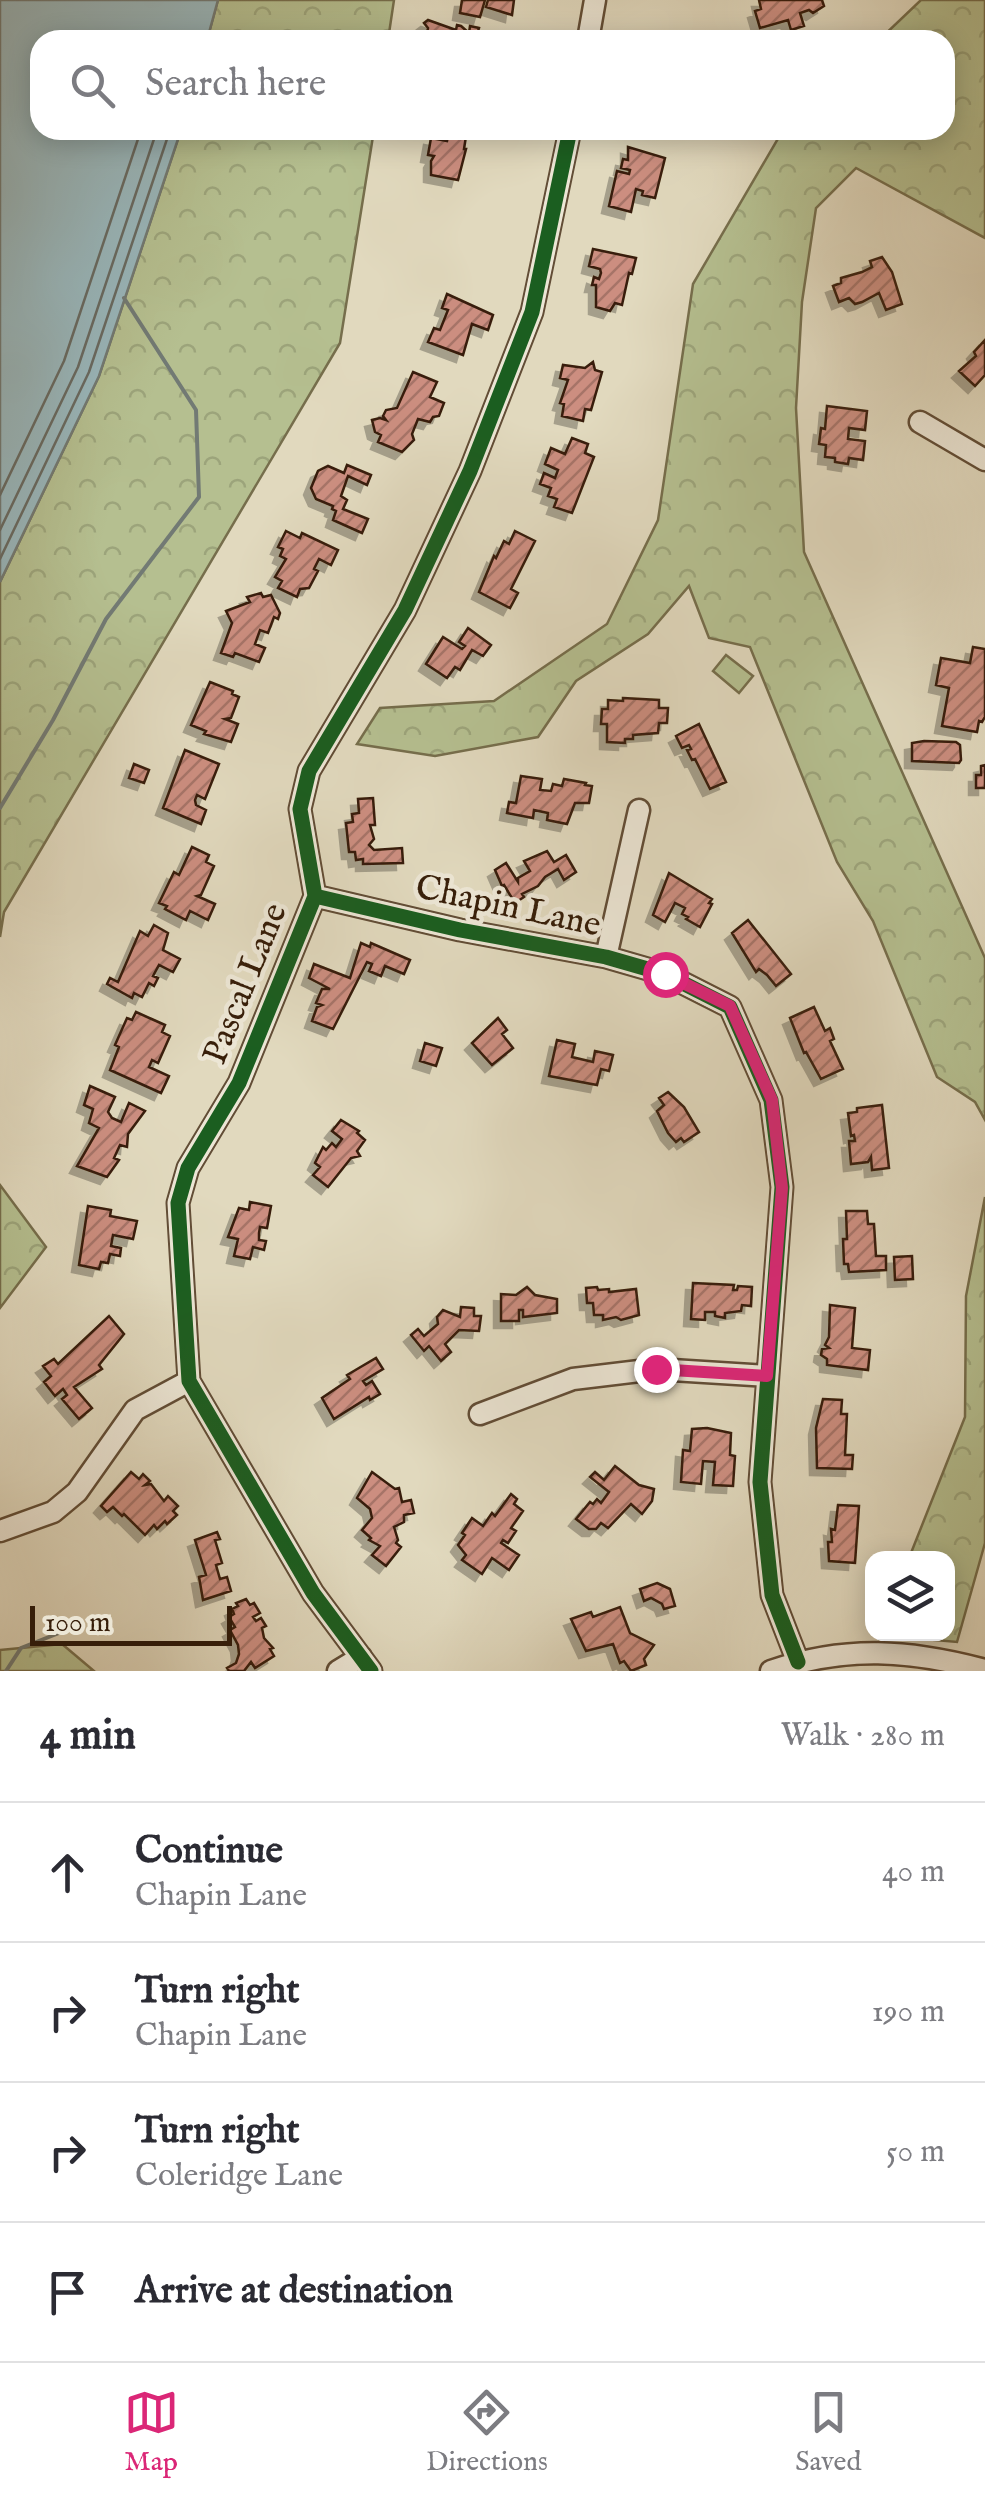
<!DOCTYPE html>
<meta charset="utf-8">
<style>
:root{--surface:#fff;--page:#f2f2f3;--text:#2b2b33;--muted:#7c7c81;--line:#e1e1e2;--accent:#db2777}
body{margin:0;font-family:"IM FELL English",serif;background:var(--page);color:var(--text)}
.controls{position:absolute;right:30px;bottom:30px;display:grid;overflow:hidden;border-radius:20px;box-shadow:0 5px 25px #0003}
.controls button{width:90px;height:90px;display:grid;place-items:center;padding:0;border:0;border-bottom:2px solid var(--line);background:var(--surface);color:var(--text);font:50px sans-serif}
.scale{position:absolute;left:30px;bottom:25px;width:202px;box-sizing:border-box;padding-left:10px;border:5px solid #371e09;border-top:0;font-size:28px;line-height:35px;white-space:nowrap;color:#371e09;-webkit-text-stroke:8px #ece6d5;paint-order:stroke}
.stop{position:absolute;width:30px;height:30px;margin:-22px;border:8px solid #db2777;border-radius:50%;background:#fff}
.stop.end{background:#db2777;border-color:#fff;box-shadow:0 2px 10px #0008}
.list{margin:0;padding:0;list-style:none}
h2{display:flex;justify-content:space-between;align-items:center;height:130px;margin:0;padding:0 40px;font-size:42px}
h2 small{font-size:32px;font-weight:400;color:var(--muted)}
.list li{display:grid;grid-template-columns:65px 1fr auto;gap:30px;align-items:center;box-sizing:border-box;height:140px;padding:0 40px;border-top:2px solid var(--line)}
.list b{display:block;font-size:38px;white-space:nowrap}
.list p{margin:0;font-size:32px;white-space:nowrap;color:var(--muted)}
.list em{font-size:32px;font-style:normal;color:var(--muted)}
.icon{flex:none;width:55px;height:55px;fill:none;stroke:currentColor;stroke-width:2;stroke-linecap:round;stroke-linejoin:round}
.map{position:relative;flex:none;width:985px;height:1671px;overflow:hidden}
.search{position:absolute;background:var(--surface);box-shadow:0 5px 25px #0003;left:30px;right:30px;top:30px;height:110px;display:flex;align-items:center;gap:25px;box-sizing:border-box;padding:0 35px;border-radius:30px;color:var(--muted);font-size:38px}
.sheet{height:690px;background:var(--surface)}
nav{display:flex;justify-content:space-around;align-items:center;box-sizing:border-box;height:140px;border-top:2px solid var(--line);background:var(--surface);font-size:28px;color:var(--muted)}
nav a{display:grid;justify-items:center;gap:5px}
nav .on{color:var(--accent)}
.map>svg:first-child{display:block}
.forest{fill:url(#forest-crowns);stroke:#766e4c;stroke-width:2.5}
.pitch{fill:#b5bf90;stroke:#766e4c;stroke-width:2.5}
.water{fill:#99b7bc;stroke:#727a74;stroke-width:2.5}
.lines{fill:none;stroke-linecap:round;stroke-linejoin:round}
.shore{stroke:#686a62;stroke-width:2.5}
.stream{stroke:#727a74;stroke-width:4}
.building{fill:url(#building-hatch);stroke:#371e09;stroke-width:2.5;filter:url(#shadow)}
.minor-casing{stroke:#624d36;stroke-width:25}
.minor{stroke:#ece6d5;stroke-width:20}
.cycleway-casing{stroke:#ece6d5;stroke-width:21}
.cycleway{stroke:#1b5e20;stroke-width:15}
.route{stroke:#db2777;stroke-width:12}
.labels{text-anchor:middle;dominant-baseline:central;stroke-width:9;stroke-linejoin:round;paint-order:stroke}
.street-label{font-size:35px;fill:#371e09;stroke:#ece6d5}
</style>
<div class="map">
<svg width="985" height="1671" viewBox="0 0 985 1671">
<defs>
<pattern id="forest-crowns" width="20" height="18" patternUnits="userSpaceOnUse" patternTransform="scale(2.5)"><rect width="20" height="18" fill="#b5bf90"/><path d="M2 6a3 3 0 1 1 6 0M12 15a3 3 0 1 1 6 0" fill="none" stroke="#9ca47b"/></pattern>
<pattern id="building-hatch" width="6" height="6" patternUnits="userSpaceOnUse" patternTransform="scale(2.5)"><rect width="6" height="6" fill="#cc8e80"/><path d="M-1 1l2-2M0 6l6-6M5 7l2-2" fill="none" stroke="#a67367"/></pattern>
<filter id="shadow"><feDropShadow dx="-7" dy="7" stdDeviation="0" flood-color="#0004"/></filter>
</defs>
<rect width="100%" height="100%" fill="#e1d9be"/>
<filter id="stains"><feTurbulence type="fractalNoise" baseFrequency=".002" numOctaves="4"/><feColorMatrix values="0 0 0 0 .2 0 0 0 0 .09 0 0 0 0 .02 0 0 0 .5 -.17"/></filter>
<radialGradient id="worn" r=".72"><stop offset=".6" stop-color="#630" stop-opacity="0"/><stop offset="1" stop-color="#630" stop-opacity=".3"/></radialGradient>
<!-- forest -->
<path class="forest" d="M218 0H394L388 40H207Z
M921 0H985V238L856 168 816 208 802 302 796 408 804 552 985 958V1120L975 1102 937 1077 873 921 837 862 750 647 709 638 689 586 648 634 576 681 538 737 435 756 357 744 380 708 494 701 607 624 658 520 693 284 783 130H945V40H879Z
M181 130H374L340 343 4 912 0 937V582L99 376Z
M0 1185 46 1247 0 1308Z
M985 1197V1543L957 1642 878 1635 948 1634V1558H909L965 1417 966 1296Z
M62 1644 94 1671H0V1650Z"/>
<!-- pitch -->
<path class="pitch" d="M726 655 753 676 739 693 713 671Z"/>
<!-- water -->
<path class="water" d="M0 0H218L207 40H40V130H181L99 376 0 582Z"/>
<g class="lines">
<!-- shore -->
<path class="shore" d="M0 495 64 361 141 130
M0 530 78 367 157 130
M0 559 89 372 170 130"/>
<!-- stream -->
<path class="stream" d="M0 808 53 720 106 619 199 497 196 410 124 298
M6 1671 21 1648 64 1631"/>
</g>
<!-- building -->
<path class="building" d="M462 0H485L480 17 460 13Z
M488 0H514L512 15 486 7Z
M759 0H822L824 6 813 13 809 10 800 13 804 26 791 30 788 20 760 28 755 11 761 9Z
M428 20 456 30 457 25 461 26 469 33 470 26 479 28 477 35 481 40 426 38 428 28 424 23Z
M449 130H467L464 149H466L458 180 431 175V161L434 156 428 155 431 138 447 141Z
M628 147 665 158 655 198 642 195 643 191 636 189 631 212 609 206 617 171 629 174 630 170 621 168 623 159 628 160Z
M593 249 636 258 632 274 629 273 622 305 615 303 610 311 596 307V285H592L594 277 599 279 601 273 600 269 589 266Z
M882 257 892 272 902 304 886 310 879 293 862 302 855 304 849 298 839 302 833 286 841 283V278L862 272 872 267 870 261Z
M447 294 493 315 488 330 472 324 463 355 428 342 434 328 440 330 448 310 442 308Z
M985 340V375L975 386 959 371 976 356 974 352Z
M593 362 595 370 602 372 591 410 585 409 583 421 562 416 564 404 560 403 568 380 560 378 563 365 585 368Z
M413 372 437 382 430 397 444 403 439 416 433 417 430 422 418 419 412 434 414 440 402 452 378 442 381 435 375 432 372 420 380 418 386 420 383 416 386 410 397 408Z
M827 406 867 411 865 430 849 428 848 439 865 441 863 460 849 458 848 464 835 462V458L825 457 826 445 819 444 821 428 825 429Z
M572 438 588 444 585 453 594 457 572 513 554 507 557 499 548 496 551 488 540 484 544 473 555 478 558 470 545 464 551 448 565 454Z
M347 465 371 475 367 485 348 476 341 496 347 500 343 509 368 519 362 533 333 520 336 511 332 509 333 506 316 499 311 488 318 471 328 466 344 473Z
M286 531 300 538 302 533 338 550 331 565 319 559 314 569 318 571 309 588 300 589 297 597 278 588 282 581 275 577 286 559 280 556 283 549 278 547Z
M515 531 535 541 511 589 518 593 510 608 479 592 494 556 496 558 504 541 509 544Z
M261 593 263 597 271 595 280 613 278 619 274 617 268 633 260 630 255 644 265 648 259 662 235 653 233 657 221 653 232 623 226 611 250 602 247 597Z
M468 628 491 645 483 656 472 650 460 670 455 667 447 678 426 664 443 637 462 649 465 646 459 642Z
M973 647 985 649V717L982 722 979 721 977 732 942 726 949 688 936 685 941 658 970 663Z
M210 682 233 691 232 694 239 697 231 718 225 719 238 724 231 742 204 734 206 731 191 725Z
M623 698 659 700V708H668L667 723H659L658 733 633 735V739H625V743L607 742V724H601L602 709H608V700L623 701Z
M699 724 726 782 710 789 695 759 692 760 687 750 691 749 689 745 682 748 676 736Z
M924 741 956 742 960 745 961 760 959 763 912 761V743Z
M185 750 219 764 205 799 197 795 195 800 196 805 206 810 201 824 163 808Z
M134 764 149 770 144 783 129 778Z
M985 765V788H976V775H981V766Z
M521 776 542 779 540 790 551 791 553 784 562 786 564 779 586 783 585 785 592 786 589 803H575L567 824 547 820 548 813 534 810 533 818 507 813 509 802 516 803Z
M373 798 375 825H370L374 839 369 845 374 850 402 848 403 863 363 864V859L356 860 355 852H349L346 823 353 822 352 814 359 813 358 799Z
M192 847 209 855 206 862 214 866 201 895 197 896 215 904 208 920 190 911 186 920 165 909 167 906 159 903 174 872 179 875Z
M547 851 554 862 566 855 576 872 564 880 558 869 545 877 538 886 522 894 524 897 515 903 504 885 502 886 495 870 506 863 518 882V878L530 871 524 861Z
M669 873 712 899 709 903 712 904 700 927 686 919 688 917 682 914 685 908 675 903 665 922 653 915Z
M748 920 791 974 776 986 767 975 759 969 756 972 732 933Z
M154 925 168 933 163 950 180 959 173 972 159 965 153 976 158 978 154 986 149 983 142 997 134 993 132 998 107 984 110 978 118 982 140 931 148 936Z
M361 943 370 947 371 943 410 960 404 974 385 966 381 976 369 971 372 964 367 962 333 1029 312 1021 317 1007 322 1005 316 1003 322 989H330L309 978 314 964 350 978Z
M814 1007 825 1031 830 1028 834 1039 830 1041 843 1069 821 1079 806 1052 804 1053 790 1018Z
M136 1012 165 1025 162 1032 170 1036 158 1063 152 1060 149 1067 169 1076 161 1093 110 1070 119 1047 115 1045 127 1018 132 1020Z
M498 1018 507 1030 502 1034 513 1048 492 1065 472 1043Z
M557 1040 575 1044 572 1057 593 1062 595 1051 613 1055 609 1071 601 1069 597 1085 549 1076Z
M425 1043 442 1048 436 1066 420 1061Z
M90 1086 115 1097 108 1112 112 1118 121 1122 129 1103 145 1111 128 1134 127 1147 120 1145 114 1158 119 1160 107 1177 77 1166 99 1128 89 1123 93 1109 84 1105Z
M668 1092 684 1107 699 1132 684 1142 681 1138 676 1142 668 1133 657 1111 664 1105 659 1098Z
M882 1105 889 1168 872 1170 871 1157 868 1162 851 1164 849 1141H855L854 1135 851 1136 848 1113 857 1112V1108Z
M341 1120 359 1131 357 1133 365 1140 357 1151 360 1156 351 1158 328 1187 313 1175 320 1167 315 1163 323 1147 326 1150 332 1143 336 1147 342 1139 332 1131Z
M250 1202 271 1206 267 1228 260 1227 259 1233V1240L266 1241 264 1250 253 1247 250 1259 234 1256 238 1239 228 1237 239 1208 249 1210Z
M88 1206 111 1210 110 1216 137 1221 133 1239 113 1235 111 1246 121 1248 120 1256 110 1254 108 1263 101 1262 99 1269 79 1265Z
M846 1211H867L868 1224H874L876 1256H886V1270L849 1272 848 1264H844L843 1239H847Z
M912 1256 913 1279 895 1280 894 1257Z
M693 1283 734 1285 733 1290H737L738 1286 752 1287 751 1306 742 1305 741 1311 725 1313V1318L715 1316V1312H705V1320L691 1319Z
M527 1287 535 1295 557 1299V1313L523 1317V1310H519V1321H501V1294L516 1295Z
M597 1287 598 1290 609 1289V1292L636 1289 639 1315 621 1320 616 1317 603 1320V1315H594L593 1303H587L586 1288Z
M830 1305 855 1308 852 1348 870 1350 868 1370 827 1365V1359L821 1355 822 1349 829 1348 825 1345 829 1337Z
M461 1307 474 1308V1316H481L479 1331 459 1330 445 1344 451 1352 441 1361 429 1346 424 1351 411 1335 418 1329 424 1336 438 1324 437 1317 443 1310 460 1317Z
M109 1316 124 1334 99 1365 102 1369 74 1387 92 1408 79 1419 62 1399 67 1395 63 1389 55 1396 44 1382 51 1376 43 1366 54 1359 58 1364Z
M376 1358 383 1369 363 1381 366 1385 372 1381 380 1394 370 1400 369 1397 334 1419 322 1398 350 1379 347 1375Z
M823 1399 842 1400 841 1414H847L845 1455H853L852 1469 817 1468 816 1428Z
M707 1428 731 1433 730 1455 735 1456 733 1486 713 1485 715 1462 703 1461 701 1484 681 1482 683 1450 690 1451 692 1429Z
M615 1466 639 1485 654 1489 652 1501 642 1514 631 1504 608 1528 601 1523 596 1529H589L576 1519 590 1502 593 1504 597 1499 601 1503 609 1492 590 1477 595 1472 604 1480Z
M131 1472 139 1479 143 1474 150 1481 145 1485 151 1484 164 1501 168 1496 178 1506 173 1511 177 1515 167 1524 165 1521 157 1529 154 1525 145 1535 124 1514 122 1516 113 1507 107 1512 101 1506Z
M372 1472 395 1489 399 1488 402 1502 411 1500 414 1513 404 1515V1522L394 1527 398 1540 396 1543 401 1547 386 1566 372 1555 380 1546 369 1540 371 1538 362 1530 372 1518 370 1509 357 1498Z
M511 1494 517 1499 514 1504 523 1511 511 1528 516 1531 508 1543 503 1540 501 1543 519 1555 509 1570 492 1558 482 1574 462 1560 466 1555 458 1545 465 1535 462 1533 472 1518 483 1526 492 1513 495 1516Z
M838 1505 859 1506 855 1563 829 1561 828 1542H832L831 1529 835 1530Z
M217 1532 220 1539 215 1540 222 1563 216 1565 220 1579 227 1577 231 1591 203 1600 199 1577 206 1575 195 1540Z
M657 1583 670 1589 675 1606 664 1609 662 1604 651 1598 644 1601 640 1589Z
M246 1599 250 1605 254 1603 260 1613 253 1617 256 1621 261 1618 266 1626 262 1628 264 1638 273 1648 270 1649 274 1656 255 1668 251 1662 244 1671H229L227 1668 236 1663 239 1654 238 1645 230 1630 235 1627 229 1617 234 1614 232 1609 238 1606 236 1603Z
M620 1607 630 1633 654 1645 644 1659 646 1665 631 1671 624 1661 620 1663 613 1644 586 1651 571 1619 591 1612 593 1617Z"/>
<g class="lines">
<defs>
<path id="minor" d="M588 40 595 0
M920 422 985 460
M315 896 460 930 606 957 665 974 730 1007 771 1100 782 1187 760 1482 772 1595 798 1662
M606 957 639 810
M480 1414 573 1379 656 1369 767 1376
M0 1531 53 1512 77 1492 135 1410 189 1381
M338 1671 361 1657
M371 1671 313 1593 189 1381 178 1203 188 1168 239 1083 315 896 300 809 309 771 405 610 470 471 532 312 570 130
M771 1671C846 1645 910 1650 985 1670"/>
</defs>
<!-- minor casing -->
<use href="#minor" class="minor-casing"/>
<!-- minor -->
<use href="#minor" class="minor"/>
<defs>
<path id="cycleway" d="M315 896 460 930 606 957 665 974 730 1007 771 1100 782 1187 760 1482 772 1595 798 1662
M371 1671 313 1593 189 1381 178 1203 188 1168 239 1083 315 896 300 809 309 771 405 610 470 471 532 312 570 130"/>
</defs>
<!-- cycleway casing -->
<use href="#cycleway" class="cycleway-casing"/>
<!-- cycleway -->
<use href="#cycleway" class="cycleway"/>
</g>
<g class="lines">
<!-- route -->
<path class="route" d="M656 1369 767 1376 782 1188 772 1100 730 1006 665 974"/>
</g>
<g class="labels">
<!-- street labels -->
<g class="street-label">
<text transform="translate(508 907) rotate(12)">Chapin Lane</text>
<text transform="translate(246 984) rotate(-68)">Pascal Lane</text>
</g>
</g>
<rect width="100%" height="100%" filter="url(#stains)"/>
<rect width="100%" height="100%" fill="url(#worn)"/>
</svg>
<div class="controls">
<button><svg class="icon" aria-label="layers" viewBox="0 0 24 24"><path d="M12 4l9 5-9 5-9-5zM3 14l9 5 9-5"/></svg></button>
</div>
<div class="scale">100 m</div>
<div class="stop" style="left:665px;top:974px"></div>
<div class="stop end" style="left:656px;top:1369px"></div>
<div class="search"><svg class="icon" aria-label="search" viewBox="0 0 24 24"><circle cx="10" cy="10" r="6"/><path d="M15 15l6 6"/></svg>Search here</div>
</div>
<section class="sheet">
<h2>4 min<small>Walk · 280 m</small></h2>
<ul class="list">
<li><svg class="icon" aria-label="ahead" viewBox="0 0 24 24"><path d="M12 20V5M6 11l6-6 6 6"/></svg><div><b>Continue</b><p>Chapin Lane</p></div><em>40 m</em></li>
<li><svg class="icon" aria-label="right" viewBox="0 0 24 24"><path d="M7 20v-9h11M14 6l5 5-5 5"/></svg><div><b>Turn right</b><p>Chapin Lane</p></div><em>190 m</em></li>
<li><svg class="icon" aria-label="right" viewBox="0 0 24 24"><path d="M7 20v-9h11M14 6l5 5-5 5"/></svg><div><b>Turn right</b><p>Coleridge Lane</p></div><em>50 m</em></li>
<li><svg class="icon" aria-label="arrive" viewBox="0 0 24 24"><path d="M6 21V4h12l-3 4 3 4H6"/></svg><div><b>Arrive at destination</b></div></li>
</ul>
</section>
<nav>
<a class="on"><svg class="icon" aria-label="map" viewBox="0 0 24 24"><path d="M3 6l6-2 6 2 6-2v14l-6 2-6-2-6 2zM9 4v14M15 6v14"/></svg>Map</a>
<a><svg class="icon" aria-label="directions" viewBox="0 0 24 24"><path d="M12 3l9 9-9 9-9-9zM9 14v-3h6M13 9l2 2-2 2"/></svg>Directions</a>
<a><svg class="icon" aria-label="saved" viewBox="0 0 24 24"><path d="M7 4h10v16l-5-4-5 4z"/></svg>Saved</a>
</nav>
